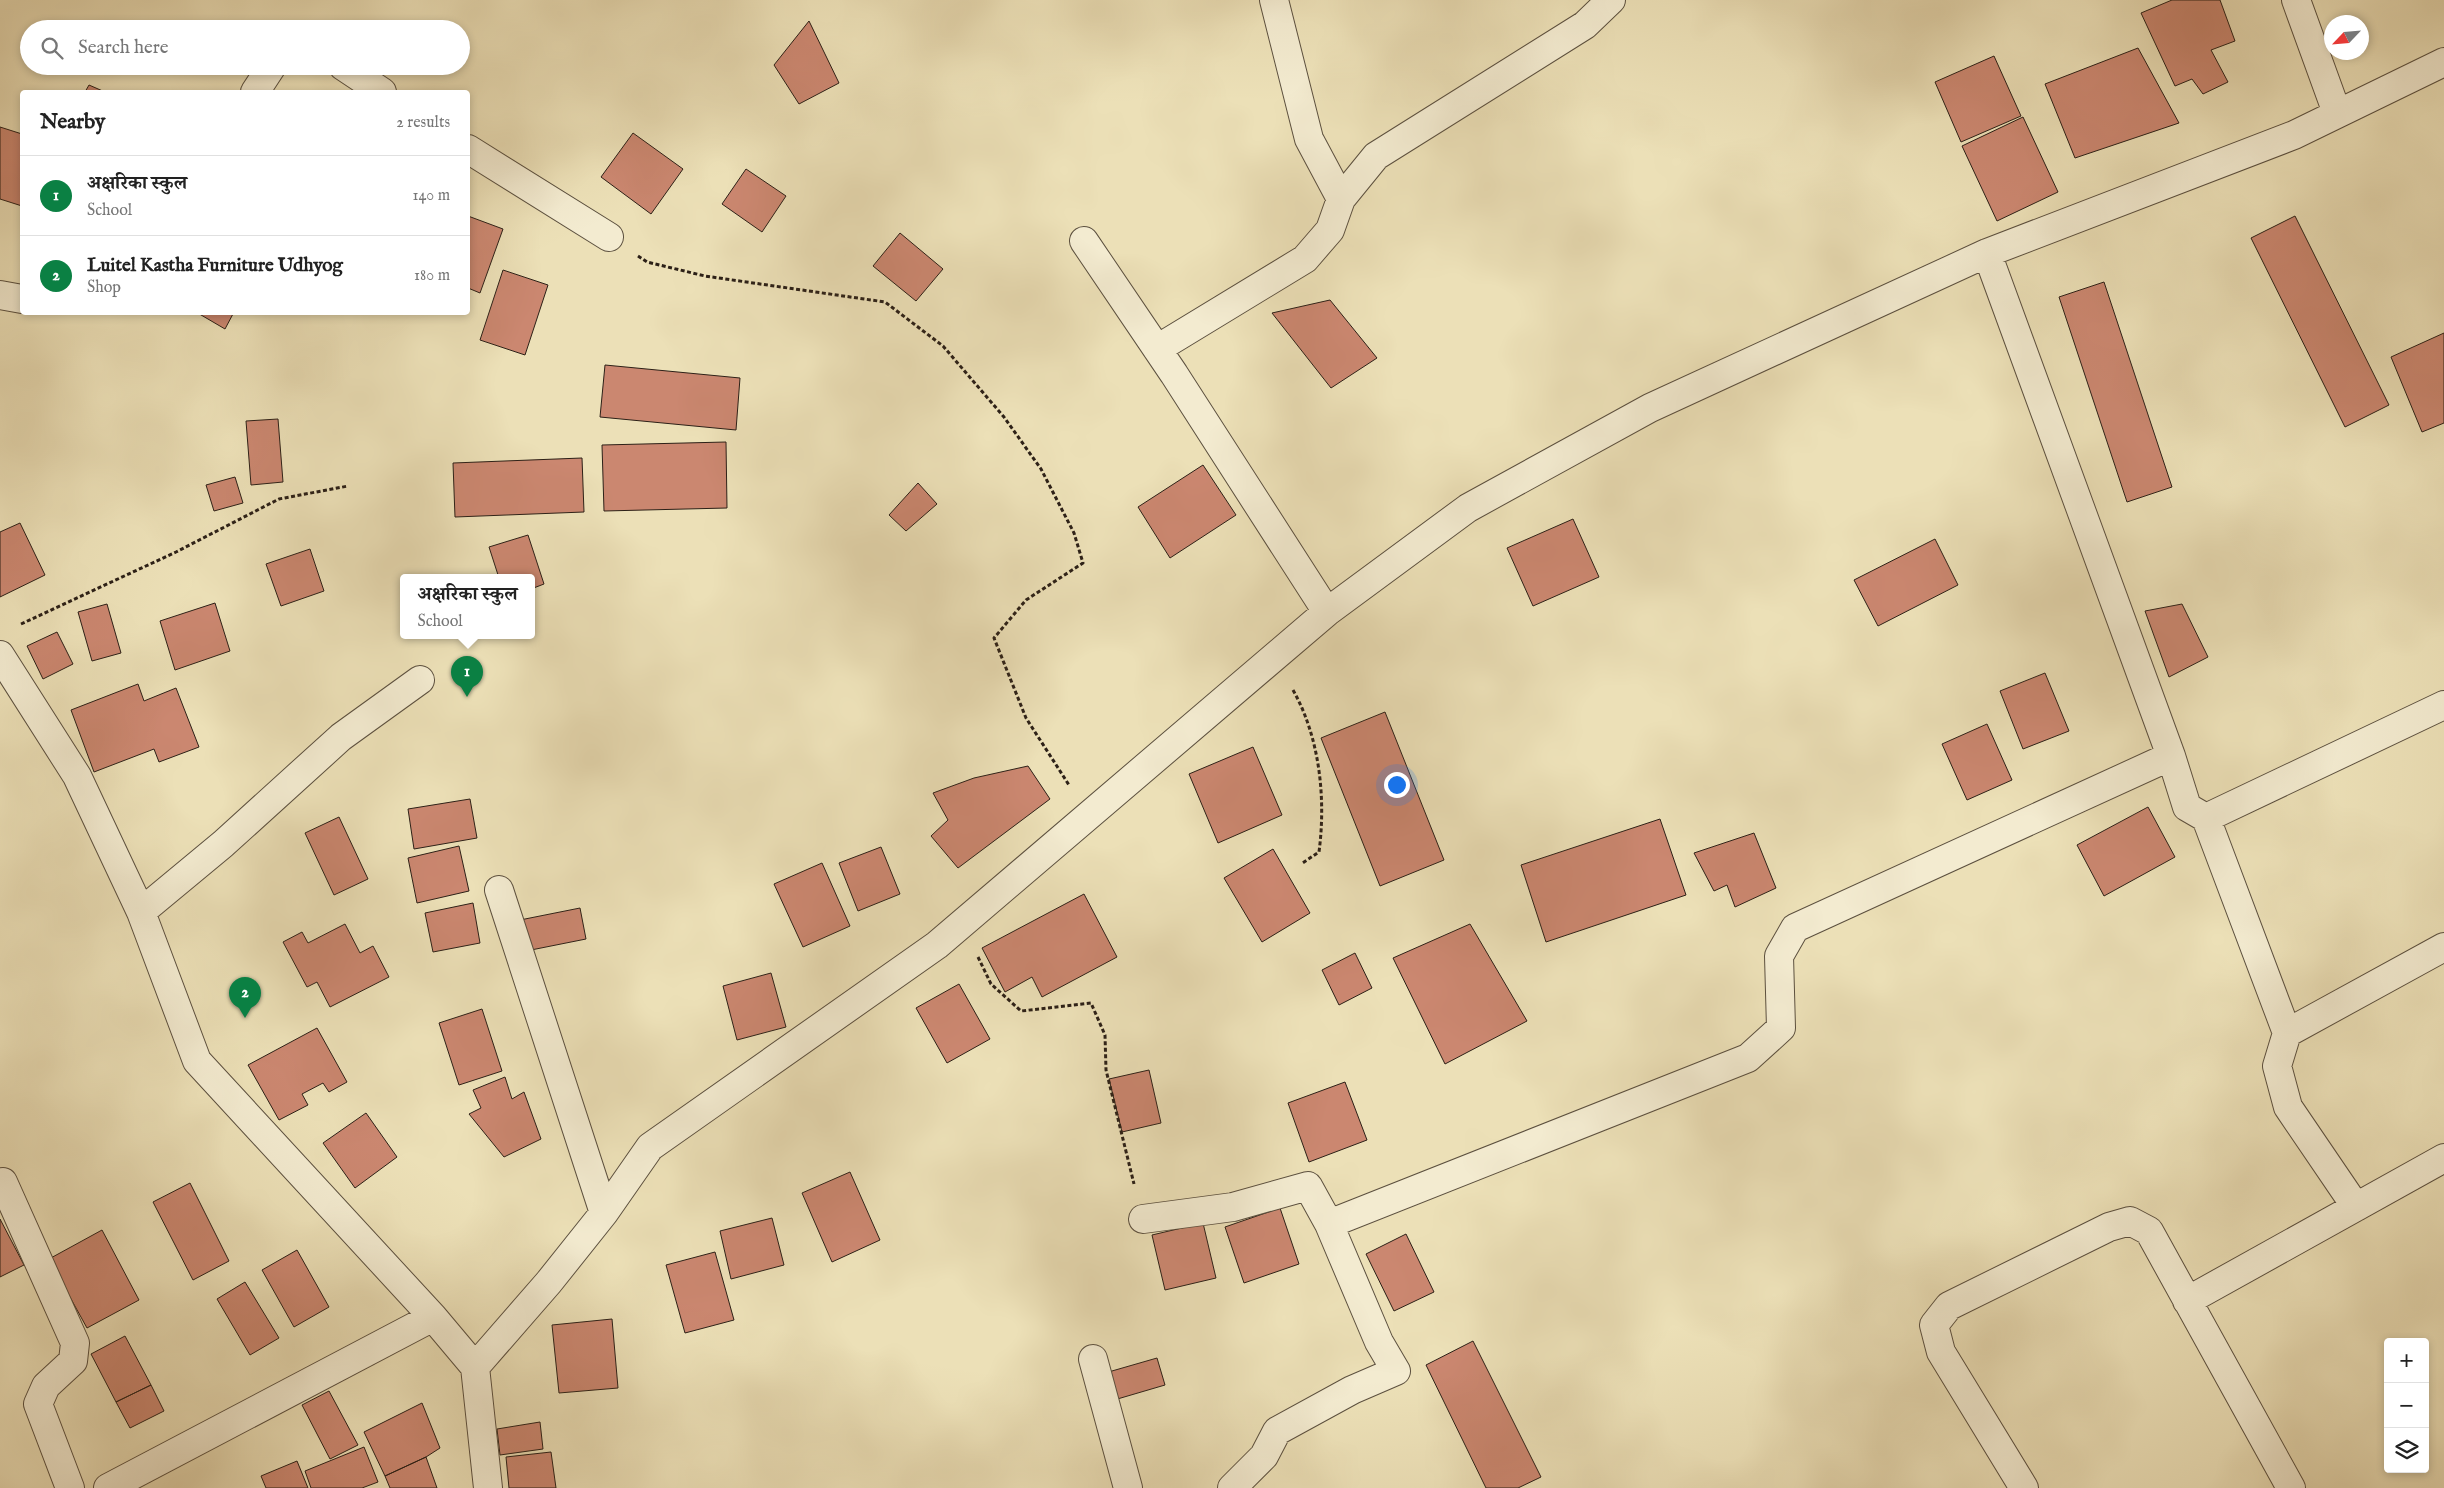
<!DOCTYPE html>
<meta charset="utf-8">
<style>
:root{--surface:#fff;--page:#f2f2f2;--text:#222;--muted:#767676;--line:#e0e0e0;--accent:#0b8043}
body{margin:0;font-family:"IM FELL English","Noto Serif Devanagari",serif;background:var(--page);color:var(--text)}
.controls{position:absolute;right:15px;bottom:15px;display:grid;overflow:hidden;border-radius:5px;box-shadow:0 2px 8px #0003}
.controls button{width:45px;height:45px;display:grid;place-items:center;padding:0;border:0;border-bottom:1px solid var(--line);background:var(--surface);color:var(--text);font:25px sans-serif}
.compass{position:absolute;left:2324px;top:15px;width:45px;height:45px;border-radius:50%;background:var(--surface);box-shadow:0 2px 8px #0003;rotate:244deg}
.you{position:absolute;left:1396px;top:784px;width:18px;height:18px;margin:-12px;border:4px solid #fff;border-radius:50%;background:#1a73e8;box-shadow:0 0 0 8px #1a73e833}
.badge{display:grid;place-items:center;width:32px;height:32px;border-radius:50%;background:var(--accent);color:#fff;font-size:16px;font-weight:700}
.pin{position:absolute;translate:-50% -41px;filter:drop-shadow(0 1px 2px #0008)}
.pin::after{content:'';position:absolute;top:26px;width:18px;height:15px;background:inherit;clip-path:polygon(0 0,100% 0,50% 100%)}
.popup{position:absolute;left:400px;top:574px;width:135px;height:65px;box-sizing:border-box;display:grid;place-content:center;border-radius:5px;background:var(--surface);filter:drop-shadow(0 1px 4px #0005);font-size:16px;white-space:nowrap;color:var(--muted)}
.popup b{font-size:19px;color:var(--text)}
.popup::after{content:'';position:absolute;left:50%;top:100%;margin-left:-10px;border:10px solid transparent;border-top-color:var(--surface)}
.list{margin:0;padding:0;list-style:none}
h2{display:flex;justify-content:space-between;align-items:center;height:65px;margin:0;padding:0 20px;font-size:21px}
h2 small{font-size:16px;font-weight:400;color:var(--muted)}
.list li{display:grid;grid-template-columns:32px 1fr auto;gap:15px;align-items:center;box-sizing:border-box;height:80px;padding:0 20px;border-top:1px solid var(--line)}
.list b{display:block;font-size:19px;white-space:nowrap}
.list p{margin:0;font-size:16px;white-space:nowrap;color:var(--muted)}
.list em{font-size:16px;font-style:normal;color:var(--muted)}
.icon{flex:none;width:28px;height:28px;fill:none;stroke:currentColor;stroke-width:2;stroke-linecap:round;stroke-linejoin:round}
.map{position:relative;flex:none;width:2444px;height:1488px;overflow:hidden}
.search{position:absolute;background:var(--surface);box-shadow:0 2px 8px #0003;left:20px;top:20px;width:450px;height:55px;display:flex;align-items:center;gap:12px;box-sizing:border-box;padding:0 18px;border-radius:28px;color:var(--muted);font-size:19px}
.panel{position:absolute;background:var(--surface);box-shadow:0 2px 8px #0003;left:20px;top:90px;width:450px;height:225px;border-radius:5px}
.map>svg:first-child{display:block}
.building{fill:#cb8770;stroke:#2c2017}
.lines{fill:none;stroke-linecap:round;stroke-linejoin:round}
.street-casing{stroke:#5c503f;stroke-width:30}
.path{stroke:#2c2017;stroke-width:3;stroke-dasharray:4 2.5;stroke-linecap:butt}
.street{stroke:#f3ebd0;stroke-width:28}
</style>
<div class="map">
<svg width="2444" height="1488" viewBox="0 0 2444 1488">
<rect width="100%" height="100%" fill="#ece0b7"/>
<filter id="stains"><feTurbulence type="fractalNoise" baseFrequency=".004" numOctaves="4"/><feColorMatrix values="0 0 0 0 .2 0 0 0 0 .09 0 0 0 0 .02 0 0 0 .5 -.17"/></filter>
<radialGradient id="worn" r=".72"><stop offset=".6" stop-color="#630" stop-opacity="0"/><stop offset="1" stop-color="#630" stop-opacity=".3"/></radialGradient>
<!-- building -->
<path class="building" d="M2172 0H2220L2235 41 2211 50 2228 82 2203 94 2192 79 2175 86 2141 13Z
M809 21 839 83 799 104 774 65Z
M2138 48 2179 123 2075 158 2045 84Z
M1994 56 2021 116 1961 142 1935 82Z
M89 85 105 92H85Z
M2023 117 2058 192 1997 221 1962 146Z
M0 127 22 134V206L0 199Z
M633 133 683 169 651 214 601 177Z
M746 169 786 196 762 232 722 204Z
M468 216 503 229 480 293 468 288Z
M2295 216 2389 405 2345 427 2251 238Z
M900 233 943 269 916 301 873 266Z
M503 270 548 285 525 355 480 340Z
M2104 282 2172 487 2127 502 2059 297Z
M1330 300 1377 358 1331 388 1272 313Z
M196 312H234L225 329Z
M2444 333V423L2422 432 2391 357Z
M605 365 740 378 736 430 600 417Z
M278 419 283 482 251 485 246 421Z
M726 442 727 508 604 511 602 445Z
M582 458 584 512 455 517 453 463Z
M1203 465 1236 515 1170 558 1138 507Z
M235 477 243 503 214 511 206 485Z
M918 483 937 504 906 531 889 515Z
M1573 519 1599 577 1533 606 1507 548Z
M20 523 45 575 0 597V532Z
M528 535 544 584 531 589V578H499L489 547Z
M1935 539 1958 585 1878 626 1854 580Z
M310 549 324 591 281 606 266 564Z
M215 603 230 651 175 670 160 621Z
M107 604 121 653 92 661 78 612Z
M2182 604 2208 657 2169 677 2145 611Z
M57 632 73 664 43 679 27 646Z
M2045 673 2069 731 2023 749 2000 691Z
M138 684 144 701 176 688 199 747 159 762 154 749 94 772 71 710Z
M1385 712 1444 860 1380 886 1321 738Z
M1987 724 2012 780 1967 800 1942 744Z
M1253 747 1282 815 1218 843 1189 774Z
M1028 766 1050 799 958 868 931 836 948 820 933 793 974 778Z
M470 799 477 838 414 849 408 809Z
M2148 807 2175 857 2104 896 2077 845Z
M339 817 368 879 334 895 305 833Z
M1660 819 1686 895 1546 942 1521 865Z
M1754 833 1776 888 1735 907 1727 885 1714 891 1694 853Z
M459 846 469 891 417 903 408 858Z
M881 847 900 894 858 911 839 863Z
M1273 849 1310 913 1262 942 1224 878Z
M822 863 850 926 803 947 774 884Z
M1084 894 1117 957 1042 997 1032 977 1005 992 982 948Z
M473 903 480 943 433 952 425 913Z
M580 908 586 939 526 951 520 920Z
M345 924 360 953 373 946 389 977 330 1007 317 982 307 987 283 942 302 932 308 943Z
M1470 924 1527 1021 1445 1064 1393 958Z
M1355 953 1372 988 1339 1005 1322 970Z
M771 973 786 1027 737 1040 723 986Z
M959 984 990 1039 947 1063 916 1008Z
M482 1009 502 1071 459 1085 439 1023Z
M317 1028 347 1082 329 1092 323 1083 302 1094 308 1105 279 1120 248 1065Z
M1149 1070 1161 1123 1122 1132 1109 1079Z
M505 1077 512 1099 524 1092 541 1139 504 1157 469 1114 481 1108 473 1090Z
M1345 1082 1367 1140 1309 1162 1288 1103Z
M366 1113 397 1157 355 1188 323 1143Z
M850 1172 880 1240 832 1262 802 1193Z
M190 1183 229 1261 193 1280 153 1202Z
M1280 1208 1299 1264 1244 1283 1225 1227Z
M772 1218 784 1265 731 1279 720 1231Z
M0 1219 24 1265 0 1277Z
M1203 1223 1216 1278 1165 1290 1152 1235Z
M102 1230 139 1300 87 1328 49 1259Z
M1406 1234 1434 1292 1394 1311 1366 1254Z
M297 1250 329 1307 294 1327 262 1270Z
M715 1252 734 1320 685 1333 666 1265Z
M245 1282 279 1338 250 1355 217 1299Z
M612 1319 618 1388 559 1393 552 1325Z
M125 1336 151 1385 116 1402 91 1354Z
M1473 1341 1541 1477 1518 1488H1486L1426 1365Z
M1157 1358 1165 1385 1114 1400 1105 1373Z
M151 1385 164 1411 130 1428 116 1402Z
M329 1391 358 1445 330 1459 302 1405Z
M422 1403 440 1448 426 1457 385 1476 364 1432Z
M540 1422 543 1449 500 1455 497 1429Z
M364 1447 378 1482 362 1488H311L305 1471Z
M551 1452 556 1488H509L506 1457Z
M426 1457 437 1488H390L385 1476Z
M297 1461 308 1488H266L261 1476Z"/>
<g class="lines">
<defs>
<path id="street" d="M1274 0 1309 139 1341 199
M2296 0 2337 113
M343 66 382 92
M255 92 272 66
M468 149 609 237
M1084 241 1174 374 1327 612
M0 295 22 299
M1157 349 1305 259 1330 230 1341 199 1376 156 1585 25 1611 0
M0 655 77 776 141 912 197 1061 433 1317 475 1367 488 1488
M2171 756 2187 807 2206 818 2444 705
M2206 818 2287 1033
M499 890 604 1213
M141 912 223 844 341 737 420 680
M3 1182 75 1343 73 1361 46 1386 38 1404 70 1488
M2356 1207 2288 1107 2277 1066 2287 1033 2444 947
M1143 1219 1233 1207 1308 1186 1329 1224
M2187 1301 2444 1158
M1093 1359 1128 1488
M475 1367 549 1282 604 1213 650 1147 937 945 1327 612 1468 508 1650 408 1987 253 2294 135 2444 62
M108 1488 433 1317
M1232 1488 1264 1456 1277 1431 1352 1390 1396 1371 1379 1342 1329 1224 1748 1058 1781 1028 1779 956 1795 928 2171 756 1987 253
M2024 1488 1941 1352 1934 1325 1949 1306 2109 1227 2130 1221 2149 1231 2291 1488"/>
</defs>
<!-- street casing -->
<use href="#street" class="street-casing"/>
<!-- path -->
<path class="path" d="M638 256 647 262 705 276 885 302 943 346 1004 417 1041 469 1074 533 1083 563 1026 600 994 638 1026 718 1069 785
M21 624 176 552 279 499 348 486
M1293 690C1320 738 1326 799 1319 852L1301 864
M978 957 991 984 1021 1011 1091 1003 1105 1035 1106 1070 1134 1184"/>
<!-- street -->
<use href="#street" class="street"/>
</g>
<rect width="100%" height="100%" filter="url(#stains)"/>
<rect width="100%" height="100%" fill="url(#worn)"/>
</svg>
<div class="controls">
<button>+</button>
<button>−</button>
<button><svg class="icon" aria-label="layers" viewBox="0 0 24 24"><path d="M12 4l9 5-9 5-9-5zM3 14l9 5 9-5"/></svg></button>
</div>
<svg class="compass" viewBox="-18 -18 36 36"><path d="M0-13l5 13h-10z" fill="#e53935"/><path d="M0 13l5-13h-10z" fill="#767676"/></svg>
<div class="you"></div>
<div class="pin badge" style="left:467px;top:697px">1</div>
<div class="popup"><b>अक्षरिका स्कुल</b>School</div>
<div class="pin badge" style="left:245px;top:1018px">2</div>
<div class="search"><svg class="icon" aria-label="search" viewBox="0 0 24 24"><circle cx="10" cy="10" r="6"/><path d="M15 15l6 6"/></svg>Search here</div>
<section class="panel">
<h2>Nearby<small>2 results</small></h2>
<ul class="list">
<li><span class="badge">1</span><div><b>अक्षरिका स्कुल</b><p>School</p></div><em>140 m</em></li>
<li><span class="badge">2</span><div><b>Luitel Kastha Furniture Udhyog</b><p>Shop</p></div><em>180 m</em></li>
</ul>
</section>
</div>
